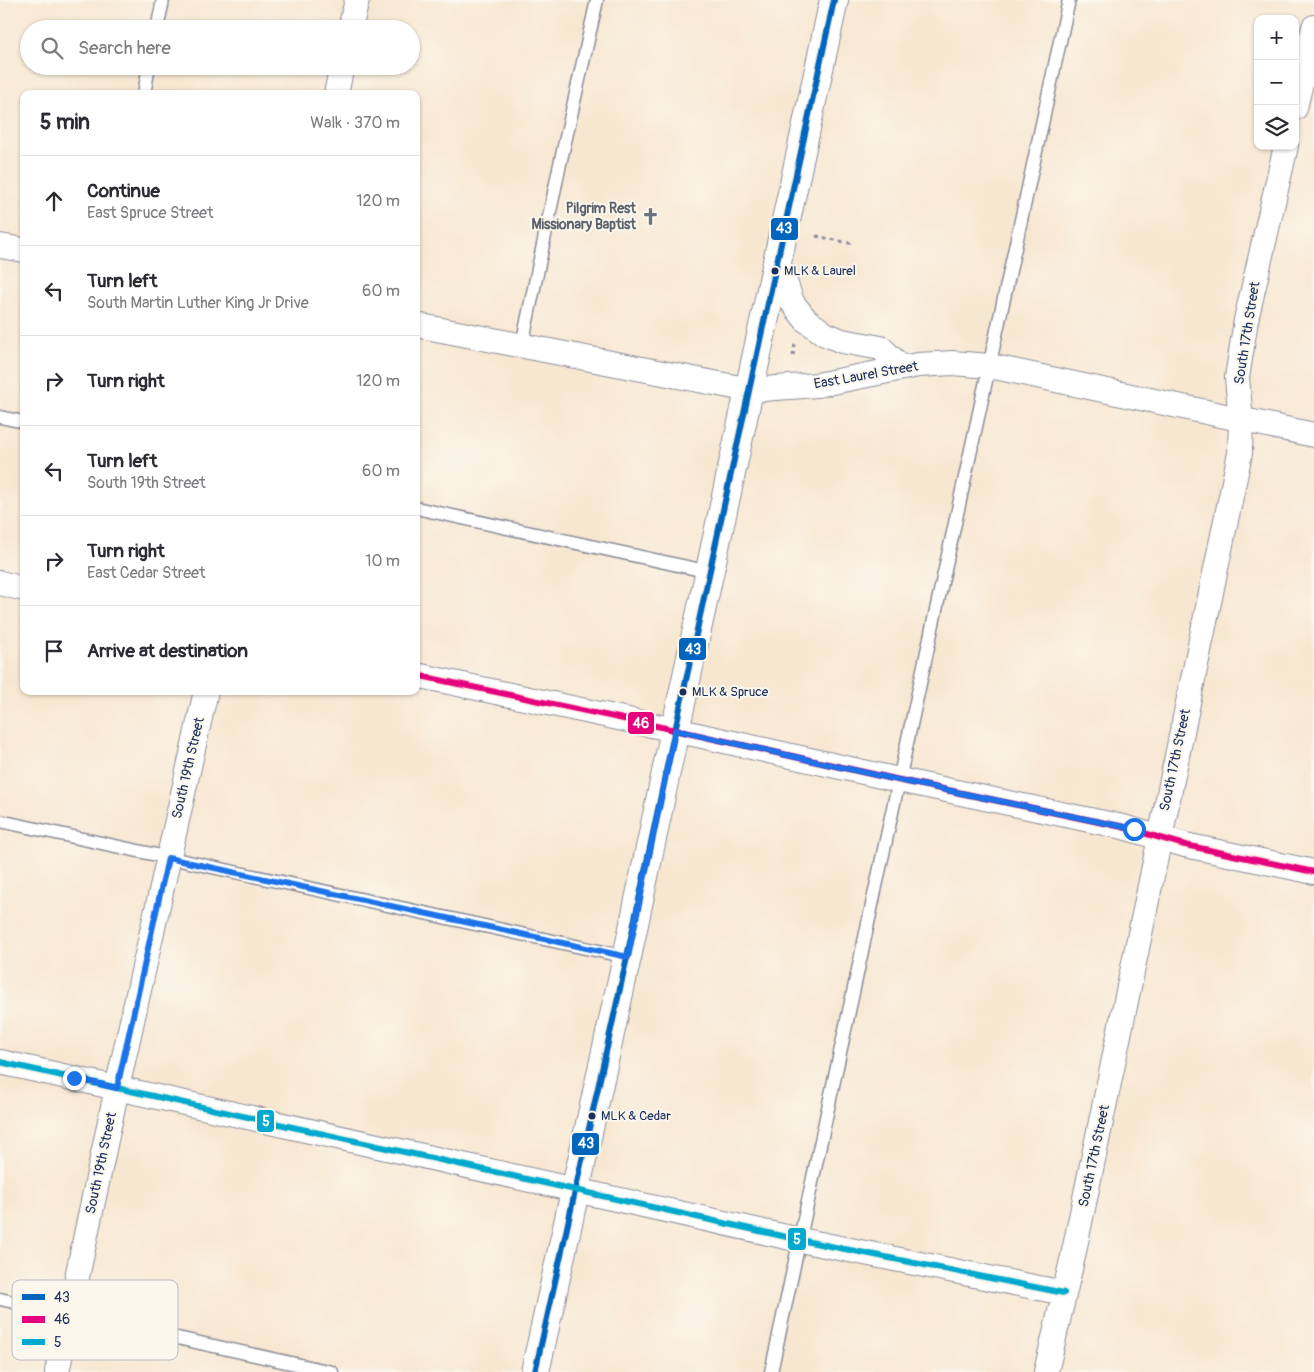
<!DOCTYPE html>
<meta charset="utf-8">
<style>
:root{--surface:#fff;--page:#f2f2f3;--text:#2b2b33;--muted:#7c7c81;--line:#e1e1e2}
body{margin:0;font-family:Pangolin,sans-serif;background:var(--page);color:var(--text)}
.controls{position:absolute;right:15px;top:15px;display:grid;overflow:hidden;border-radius:10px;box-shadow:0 1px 4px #0004}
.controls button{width:45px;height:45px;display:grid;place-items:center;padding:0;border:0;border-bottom:1px solid var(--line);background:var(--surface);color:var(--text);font:25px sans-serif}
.stop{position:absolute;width:15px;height:15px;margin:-11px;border:4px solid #1a73e8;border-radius:50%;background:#fff}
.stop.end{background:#1a73e8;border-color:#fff;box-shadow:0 1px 5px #0008}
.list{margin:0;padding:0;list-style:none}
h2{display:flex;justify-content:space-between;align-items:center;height:65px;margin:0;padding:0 20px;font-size:21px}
h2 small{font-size:16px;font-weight:400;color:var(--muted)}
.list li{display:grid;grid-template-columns:32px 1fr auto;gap:15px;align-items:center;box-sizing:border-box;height:90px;padding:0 20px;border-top:1px solid var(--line)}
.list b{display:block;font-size:19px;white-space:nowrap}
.list p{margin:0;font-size:16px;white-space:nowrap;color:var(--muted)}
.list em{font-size:16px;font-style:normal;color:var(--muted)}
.icon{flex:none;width:28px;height:28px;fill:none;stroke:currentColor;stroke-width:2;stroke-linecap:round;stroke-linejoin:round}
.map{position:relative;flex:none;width:1314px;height:1372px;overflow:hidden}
.search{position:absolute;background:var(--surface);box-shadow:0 1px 4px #0004;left:20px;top:20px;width:400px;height:55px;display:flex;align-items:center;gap:12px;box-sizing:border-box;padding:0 18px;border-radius:28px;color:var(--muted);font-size:19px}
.panel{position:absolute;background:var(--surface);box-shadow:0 1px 4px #0004;left:20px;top:90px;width:400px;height:605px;border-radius:10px}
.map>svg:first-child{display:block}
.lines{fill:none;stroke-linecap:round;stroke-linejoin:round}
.lane-casing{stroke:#898b98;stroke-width:15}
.street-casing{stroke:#898b98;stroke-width:26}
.secondary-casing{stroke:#898b98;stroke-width:30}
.path{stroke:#898b98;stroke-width:3;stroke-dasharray:4 4;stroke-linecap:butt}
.lane{stroke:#fff;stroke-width:12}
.street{stroke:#fff;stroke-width:24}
.secondary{stroke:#fff;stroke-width:28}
.bus-1-casing{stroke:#fbf7ec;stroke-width:10}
.bus-2-casing{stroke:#fbf7ec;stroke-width:10}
.bus-3-casing{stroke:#fbf7ec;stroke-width:10}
.bus-1{stroke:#0065bd;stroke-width:6}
.bus-2{stroke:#e5007d;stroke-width:6}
.bus-3{stroke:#00a9ce;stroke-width:6}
.route{stroke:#1a73e8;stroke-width:6}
.bus-dot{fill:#1b2f5e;stroke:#fbf7ec;stroke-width:2}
.labels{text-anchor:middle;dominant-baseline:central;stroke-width:4;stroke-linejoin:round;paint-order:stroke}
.bus-label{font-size:13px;fill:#1b2f5e;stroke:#fbf7ec;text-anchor:start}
.worship-label{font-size:14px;font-weight:bold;fill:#5b616d;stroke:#fbf7ec;text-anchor:end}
.street-label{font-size:14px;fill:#1b2f5e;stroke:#fbf7ec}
.key{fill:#fbf7ec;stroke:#b8bbc1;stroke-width:1}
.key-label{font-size:14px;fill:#1b2f5e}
.line-badge{stroke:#fbf7ec;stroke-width:2}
.badge-label{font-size:14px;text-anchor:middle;font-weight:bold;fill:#fff}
</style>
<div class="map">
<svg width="1314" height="1372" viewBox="0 0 1314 1372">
<rect width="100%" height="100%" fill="#fbf7ec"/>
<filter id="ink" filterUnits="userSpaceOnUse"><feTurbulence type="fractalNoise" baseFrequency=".02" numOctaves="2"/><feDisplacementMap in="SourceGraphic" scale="10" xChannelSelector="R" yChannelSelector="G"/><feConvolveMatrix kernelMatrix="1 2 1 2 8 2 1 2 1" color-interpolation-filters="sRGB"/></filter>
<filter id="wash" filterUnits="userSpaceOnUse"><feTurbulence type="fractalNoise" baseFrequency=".0096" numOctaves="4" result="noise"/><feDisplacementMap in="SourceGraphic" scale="20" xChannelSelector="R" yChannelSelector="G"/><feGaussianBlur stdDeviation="1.12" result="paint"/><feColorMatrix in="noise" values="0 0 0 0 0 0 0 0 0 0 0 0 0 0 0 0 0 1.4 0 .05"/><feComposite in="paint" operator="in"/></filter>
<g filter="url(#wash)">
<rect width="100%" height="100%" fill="#f7e7d1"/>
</g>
<g filter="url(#ink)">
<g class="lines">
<defs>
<path id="lane" d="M157 29 163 0
M144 94 149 66
M522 345 560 164 597 0
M0 417 24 422
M416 508 710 572
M0 821 627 957
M0 1299 332 1372
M771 1372 899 780 1069 0"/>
<path id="street" d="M350 29 357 0
M336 94 342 66
M1295 108 1314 27
M0 246 24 250
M778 262 792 302 806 320 825 334 842 341 881 348 901 367
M416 325 750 390 817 385 918 365 952 363 990 366 1314 435
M0 583 24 589
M416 675 675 730 899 780 1123 827 1185 845 1314 872
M0 1062 800 1240 1064 1293
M57 1372 117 1088 206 691
M1046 1372 1073 1256 1240 453 1241 420 1237 378 1246 320 1286 146"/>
<path id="secondary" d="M535 1372 627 957 668 763 834 0"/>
</defs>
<!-- lane casing -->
<use href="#lane" class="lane-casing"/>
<!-- street casing -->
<use href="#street" class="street-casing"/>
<!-- secondary casing -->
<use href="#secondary" class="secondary-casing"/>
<!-- path -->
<path class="path" d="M816 236 854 244
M793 356 795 344"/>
<!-- lane -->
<use href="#lane" class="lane"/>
<!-- street -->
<use href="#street" class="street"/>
<!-- secondary -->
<use href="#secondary" class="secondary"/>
<defs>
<path id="bus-1" d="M535 1372 627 957 668 763 834 0"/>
<path id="bus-2" d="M416 675 675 730 899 780 1123 827 1185 845 1314 872"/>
<path id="bus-3" d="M0 1062 800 1240 1064 1293"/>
</defs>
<!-- bus-1 casing -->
<use href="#bus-1" class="bus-1-casing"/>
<!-- bus-2 casing -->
<use href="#bus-2" class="bus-2-casing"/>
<!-- bus-3 casing -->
<use href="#bus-3" class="bus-3-casing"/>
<!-- bus-1 -->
<use href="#bus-1" class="bus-1"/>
<!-- bus-2 -->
<use href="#bus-2" class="bus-2"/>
<!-- bus-3 -->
<use href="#bus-3" class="bus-3"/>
</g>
</g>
<g class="lines" filter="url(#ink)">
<!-- route -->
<path class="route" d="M74 1078 117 1088 168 858 628 957 675 730 898 780 1134 829"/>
</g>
<!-- icons -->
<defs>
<symbol id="church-bare" viewBox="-9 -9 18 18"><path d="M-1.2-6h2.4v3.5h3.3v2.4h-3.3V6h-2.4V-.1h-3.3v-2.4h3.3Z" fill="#6b7280" stroke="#fbf7ec" stroke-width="2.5" paint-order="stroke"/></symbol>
</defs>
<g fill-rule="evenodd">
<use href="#church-bare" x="638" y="204" width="25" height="25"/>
</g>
<!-- markers -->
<g class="bus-dot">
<circle cx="775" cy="271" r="4.5"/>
<circle cx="683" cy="692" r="4.5"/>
<circle cx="592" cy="1116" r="4.5"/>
</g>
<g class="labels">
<!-- bus labels -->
<g class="bus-label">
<text x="784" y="271">MLK &amp; Laurel</text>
<text x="692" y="692">MLK &amp; Spruce</text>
<text x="601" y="1116">MLK &amp; Cedar</text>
</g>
<!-- worship labels -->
<g class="worship-label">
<text x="636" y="208">Pilgrim Rest<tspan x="636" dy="16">Missionary Baptist</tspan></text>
</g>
<!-- street labels -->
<g class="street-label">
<text transform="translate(1247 333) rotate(-81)">South 17th Street</text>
<text transform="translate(866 375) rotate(-10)">East Laurel Street</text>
<text transform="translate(1175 760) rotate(-78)">South 17th Street</text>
<text transform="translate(188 768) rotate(-77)">South 19th Street</text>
<text transform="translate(1094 1156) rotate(-78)">South 17th Street</text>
<text transform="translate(101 1163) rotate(-78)">South 19th Street</text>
</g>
</g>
<!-- legend -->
<rect x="12" y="1280" width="166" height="80" rx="8" class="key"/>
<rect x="22" y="1294" width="23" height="6" fill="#0065bd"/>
<rect x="22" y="1316" width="23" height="7" fill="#e5007d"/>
<rect x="22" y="1339" width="23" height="6" fill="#00a9ce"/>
<g class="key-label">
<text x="54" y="1302">43</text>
<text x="54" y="1324">46</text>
<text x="54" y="1347">5</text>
</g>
<g class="line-badge">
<rect x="770" y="217" width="29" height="24" rx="5" fill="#0065bd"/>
<rect x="678" y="637" width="29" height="24" rx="5" fill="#0065bd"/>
<rect x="627" y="711" width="28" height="24" rx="5" fill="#e5007d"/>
<rect x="256" y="1109" width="19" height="24" rx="5" fill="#00a9ce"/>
<rect x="571" y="1132" width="29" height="24" rx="5" fill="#0065bd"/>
<rect x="787" y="1227" width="20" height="24" rx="5" fill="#00a9ce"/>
</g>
<g class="badge-label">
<text x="784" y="233">43</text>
<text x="693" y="654">43</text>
<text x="641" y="728">46</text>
<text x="266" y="1126">5</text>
<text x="586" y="1148">43</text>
<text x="797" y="1244">5</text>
</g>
</svg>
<div class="controls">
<button>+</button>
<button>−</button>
<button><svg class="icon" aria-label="layers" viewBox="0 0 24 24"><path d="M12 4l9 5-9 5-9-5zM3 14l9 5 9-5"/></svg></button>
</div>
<div class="stop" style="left:1134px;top:829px"></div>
<div class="stop end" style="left:74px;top:1078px"></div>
<div class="search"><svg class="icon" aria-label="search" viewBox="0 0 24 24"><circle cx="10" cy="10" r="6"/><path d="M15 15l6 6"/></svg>Search here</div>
<section class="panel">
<h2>5 min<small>Walk · 370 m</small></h2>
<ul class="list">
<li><svg class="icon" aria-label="ahead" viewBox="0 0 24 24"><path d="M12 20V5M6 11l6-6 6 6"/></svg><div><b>Continue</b><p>East Spruce Street</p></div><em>120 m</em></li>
<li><svg class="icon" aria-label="left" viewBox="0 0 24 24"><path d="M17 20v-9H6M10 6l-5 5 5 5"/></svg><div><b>Turn left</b><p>South Martin Luther King Jr Drive</p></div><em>60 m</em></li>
<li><svg class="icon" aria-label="right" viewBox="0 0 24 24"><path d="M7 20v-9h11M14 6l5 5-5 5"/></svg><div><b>Turn right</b></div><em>120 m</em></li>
<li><svg class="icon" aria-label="left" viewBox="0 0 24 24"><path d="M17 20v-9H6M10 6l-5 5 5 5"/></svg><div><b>Turn left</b><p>South 19th Street</p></div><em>60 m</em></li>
<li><svg class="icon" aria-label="right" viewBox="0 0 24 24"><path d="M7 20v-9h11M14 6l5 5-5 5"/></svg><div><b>Turn right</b><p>East Cedar Street</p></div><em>10 m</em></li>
<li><svg class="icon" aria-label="arrive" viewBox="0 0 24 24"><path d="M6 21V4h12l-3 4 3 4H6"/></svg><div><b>Arrive at destination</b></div></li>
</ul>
</section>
</div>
